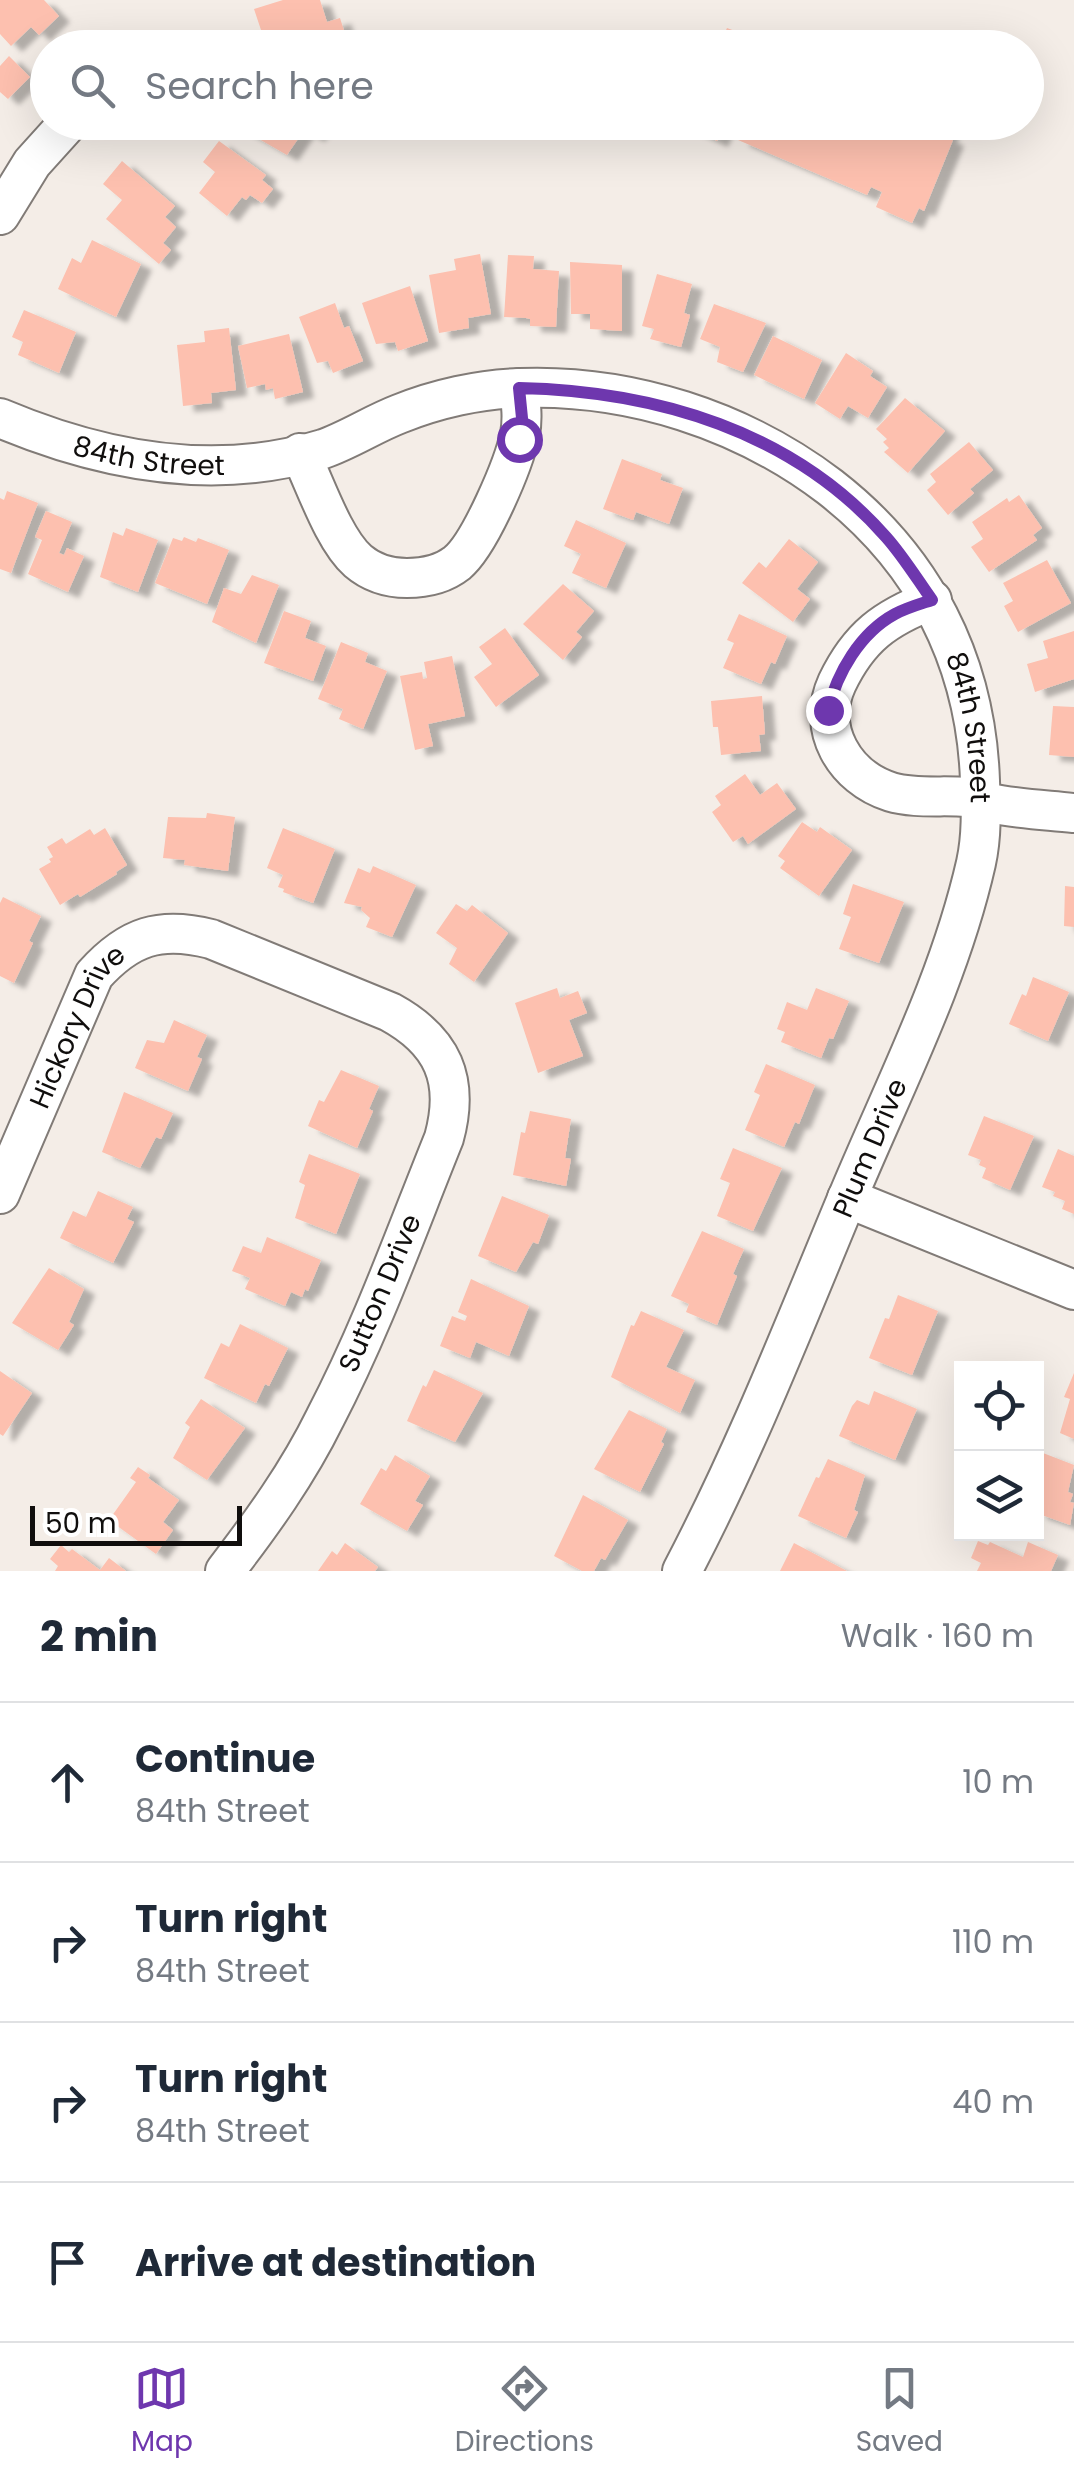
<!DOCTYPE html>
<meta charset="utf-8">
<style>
:root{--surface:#fff;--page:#f6f6f7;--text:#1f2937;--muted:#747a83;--line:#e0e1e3;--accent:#6e37ae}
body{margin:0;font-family:Poppins,sans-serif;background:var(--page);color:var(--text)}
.controls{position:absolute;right:30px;bottom:30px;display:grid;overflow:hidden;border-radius:0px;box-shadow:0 10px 40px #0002}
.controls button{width:90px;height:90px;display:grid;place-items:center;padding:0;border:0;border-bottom:2px solid var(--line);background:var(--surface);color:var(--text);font:50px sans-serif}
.scale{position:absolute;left:30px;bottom:25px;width:212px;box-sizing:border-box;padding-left:10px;border:5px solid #100e0d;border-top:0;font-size:28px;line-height:35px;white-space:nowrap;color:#100e0d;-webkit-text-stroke:8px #fff;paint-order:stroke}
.stop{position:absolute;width:30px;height:30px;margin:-22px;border:8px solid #6e37ae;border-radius:50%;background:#fff}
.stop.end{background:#6e37ae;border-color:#fff;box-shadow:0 2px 10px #0008}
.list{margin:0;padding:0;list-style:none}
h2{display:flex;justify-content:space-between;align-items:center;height:130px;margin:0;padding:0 40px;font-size:42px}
h2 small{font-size:32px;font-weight:400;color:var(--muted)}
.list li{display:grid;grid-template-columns:65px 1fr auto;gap:30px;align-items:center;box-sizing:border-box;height:160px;padding:0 40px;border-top:2px solid var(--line)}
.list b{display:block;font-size:38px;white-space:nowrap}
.list p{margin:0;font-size:32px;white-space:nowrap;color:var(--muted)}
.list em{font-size:32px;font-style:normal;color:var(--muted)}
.icon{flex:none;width:55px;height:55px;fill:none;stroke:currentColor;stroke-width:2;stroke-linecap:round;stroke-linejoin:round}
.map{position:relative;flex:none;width:1074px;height:1571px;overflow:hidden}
.search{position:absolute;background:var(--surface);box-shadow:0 10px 40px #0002;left:30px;right:30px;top:30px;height:110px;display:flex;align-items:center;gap:25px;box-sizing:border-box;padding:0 35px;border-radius:55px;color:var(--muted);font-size:38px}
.sheet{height:770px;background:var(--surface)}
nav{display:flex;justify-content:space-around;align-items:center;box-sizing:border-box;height:140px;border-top:2px solid var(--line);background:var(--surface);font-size:28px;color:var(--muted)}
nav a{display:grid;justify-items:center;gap:5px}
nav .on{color:var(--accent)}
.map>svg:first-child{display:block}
.building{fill:#fdc0af;filter:url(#shadow)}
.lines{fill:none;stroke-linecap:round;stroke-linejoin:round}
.minor-casing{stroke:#817b77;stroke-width:42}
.minor{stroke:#fff;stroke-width:38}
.route{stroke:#6e37ae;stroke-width:12}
.labels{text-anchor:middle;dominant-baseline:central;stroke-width:8;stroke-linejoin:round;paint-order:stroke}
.street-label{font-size:28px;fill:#100e0d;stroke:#fff}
</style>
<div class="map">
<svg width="1074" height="1571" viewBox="0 0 1074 1571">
<defs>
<filter id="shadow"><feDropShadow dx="11" dy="6" stdDeviation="2.5" flood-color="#0004"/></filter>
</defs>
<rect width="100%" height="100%" fill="#f4ede7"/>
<!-- building -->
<path class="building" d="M0 0H44L59 16 39 35 31 27 11 46 0 34Z
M283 0H320L327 22 340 18 347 40 325 48H294L289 34 265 42 254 9Z
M727 28 759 40 757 48H711L713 41 720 44Z
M9 56 30 77 8 99 0 92V66Z
M229 122H322L314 136 304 130 287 155Z
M688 122H952L946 137 953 140 924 211 919 208 912 223 876 207 882 192 871 187 867 195 738 140 740 135 723 128 717 141 687 127Z
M219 141 266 175 262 180 273 189 262 203 250 195 246 200 242 197 227 216 199 193 215 172 203 162Z
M122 161 175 206 165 217 176 227 163 243 171 250 159 264 106 219 122 200 103 184Z
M92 240 141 264 116 317 58 289 72 258 81 263Z
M480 254 491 314 468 318 469 328 439 333 429 275 456 270 454 259Z
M508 255 534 256 533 269 559 271 556 327 530 326V319L526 318 504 317Z
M570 262 622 265V331L590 329V314H571Z
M657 274 692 284 684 313 690 315 681 347 650 339 654 329 642 326Z
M410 286 428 341 398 351 395 342 376 344 362 303Z
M335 303 344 328 349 326 363 361 333 373 328 361 317 363 299 317Z
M714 304 766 323 743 372 717 362 720 347 700 339Z
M24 310 76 332 59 373 18 355 23 342 12 337Z
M229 328 236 390 211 393 212 403 183 406 177 345 205 342 204 331Z
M289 334 303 392 275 399 273 388 266 390 265 384 247 388 238 346Z
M773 336 822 360 804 399 754 375Z
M846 353 873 371 870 376 887 387 868 418 848 406 840 419 815 403Z
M905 398 945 431 908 473 884 452 889 448 883 442 887 439 876 429Z
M969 442 993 470 970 489 974 493 948 515 927 490 936 482 930 474Z
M622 459 662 474 660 480 683 488 669 524 636 512 633 520 603 509Z
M7 491 38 503 11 573 0 569V498L4 500Z
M1019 495 1042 528 1033 535 1037 540 989 572 971 547 983 539 972 522 1007 498 1009 502Z
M46 511 72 522 59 553 64 555 67 548 84 556 68 592 28 574 42 540 35 537Z
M576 520 626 543 606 588 572 573 581 554 564 546Z
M126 528 158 540 138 592 100 577 113 532 123 536Z
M184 537 196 542 198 538 229 550 207 604 155 583 173 538 182 541Z
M789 539 818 562 797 589 810 599 793 622 742 583 759 562 766 568Z
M1047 560 1071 603 1018 632 1004 606 1013 601 1003 583Z
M252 575 279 585 256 643 212 622 224 588 241 594Z
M563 584 594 611 576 632 582 637 563 660 523 624Z
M284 611 311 621 305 638 326 646 313 681 264 663Z
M739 614 787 636 775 664 771 662 761 684 723 668 734 643 727 640Z
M505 628 539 675 496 707 474 677 492 664 479 647Z
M1074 631V679L1035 692 1027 664 1048 658 1043 641Z
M341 642 368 653 365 662 387 671 363 729 339 719 343 709 318 699Z
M452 656 465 716 428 724 433 746 415 750 400 676 422 672 423 679 427 678 424 662Z
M762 696 765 734 759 735 761 751 721 755 718 727H713L711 701Z
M1053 706 1074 707V757L1049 755Z
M745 774 760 795 777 783 796 809 748 844 743 836 733 842 712 812 721 805 715 796Z
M207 813 235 817 228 871 184 865 185 860 163 858 168 817 206 818Z
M802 822 817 832 820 827 852 850 819 896 780 868 785 861 778 856Z
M105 828 127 865 116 872 117 874 80 897 78 894 60 905 39 869 51 862 49 859 53 857 47 847 62 838 66 844 90 829 94 835Z
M283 828 335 849 313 903 283 892 284 889 278 887 283 875 267 868Z
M373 866 416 885 392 937 366 927 370 918 361 910 362 907 344 903 358 868 370 873Z
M853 884 904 902 879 963 839 949 851 917 843 914Z
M1065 886 1074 887V927L1064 926Z
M3 897 41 916 29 941 33 943 14 983 0 976V903Z
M456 904 467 911 472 905 508 933 474 982 449 964 457 948 436 933Z
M1033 977 1069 992 1048 1041 1009 1024 1022 994 1026 996Z
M557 988 560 998 578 991 587 1013 569 1020 583 1056 538 1073 515 1003Z
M816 988 849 1001 833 1039 829 1038 821 1058 781 1042 785 1032 777 1029 787 1002 807 1010Z
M174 1020 207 1035 197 1057 202 1059 188 1091 135 1068 147 1040 164 1043Z
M766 1064 815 1085 799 1124 795 1122 784 1147 745 1130 760 1095 754 1092Z
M341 1070 379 1086 369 1109 373 1111 357 1148 308 1126 319 1100 324 1102Z
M124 1092 173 1113 161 1139 156 1137 140 1168 102 1152Z
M530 1111 571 1119 565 1158 571 1159 566 1186 513 1175 521 1132 525 1133Z
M984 1116 1034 1136 1010 1190 982 1178 986 1168 979 1165 981 1160 968 1155Z
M733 1148 782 1168 753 1231 717 1216 730 1183 720 1179Z
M1058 1149 1074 1156V1214L1062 1209 1065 1201 1053 1196 1055 1192 1042 1187Z
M309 1154 360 1174 336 1234 295 1218 305 1185 299 1182Z
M98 1191 133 1207 127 1219 134 1222 113 1263 60 1238 73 1211 86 1217Z
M502 1196 549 1215 538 1244 533 1242 516 1272 478 1256Z
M702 1231 744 1249 733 1274 737 1276 717 1325 686 1312 689 1304 671 1296Z
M267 1237 321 1260 308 1291 305 1289 302 1297 291 1292 285 1306 245 1289 250 1278 232 1271 243 1246 261 1253Z
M49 1268 84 1289 69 1322 74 1325 58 1350 12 1323Z
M471 1279 529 1306 509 1356 476 1342 470 1358 440 1346 452 1316 465 1321 467 1316 458 1312Z
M898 1295 938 1311 912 1375 869 1358 885 1318 889 1319Z
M641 1311 684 1330 666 1367 695 1380 680 1413 611 1377 631 1325 634 1326Z
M240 1324 288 1348 269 1386 265 1384 256 1403 204 1378 221 1343 229 1347Z
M434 1370 483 1393 455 1442 407 1421 423 1385 426 1387Z
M0 1371 32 1393 3 1436 0 1434Z
M1074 1373V1439L1060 1433 1070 1399 1064 1397Z
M874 1391 917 1409 895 1460 839 1436 852 1406 857 1400 869 1405Z
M201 1399 245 1428 207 1480 173 1458 190 1427 185 1423Z
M629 1410 667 1429 661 1442 664 1444 640 1492 594 1469Z
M1043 1453 1074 1465 1068 1492 1073 1494 1070 1502 1074 1503 1070 1525 1036 1513V1464Z
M395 1455 430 1476 415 1501 423 1505 407 1531 360 1504 381 1468 386 1471Z
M828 1459 865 1475 854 1510 858 1512 846 1538 798 1516 816 1477 819 1478Z
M138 1467 150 1475 148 1478 179 1500 163 1522 173 1530 156 1554 109 1520 136 1482 130 1478Z
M583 1495 628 1520 605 1560 601 1558 594 1571H582L554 1556Z
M978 1541 988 1545 990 1542 1023 1557 1028 1542 1058 1555 1051 1571H977L981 1563 971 1558Z
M345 1543 378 1567 375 1571H318L332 1551 337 1555Z
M794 1543 847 1571H780Z
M61 1545 69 1552 72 1549 100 1570 109 1558 126 1571H55L58 1566 50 1559Z"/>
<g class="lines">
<defs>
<g id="minor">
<path d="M0 215 32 163 69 122"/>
<path id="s1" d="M0 418C102 461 215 482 323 449 349 440 373 424 399 414 436 399 480 389 520 388 630 384 742 420 830 487 924 560 976 661 980 781 981 808 982 836 976 863 949 982 892 1090 846 1201 794 1326 745 1451 682 1571"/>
<path d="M300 453C315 483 333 539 358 561 372 573 388 578 407 578 424 578 443 574 457 563 480 544 514 464 520 434 523 418 521 404 519 388"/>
<path d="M932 600C885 618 859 637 837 683 816 729 844 777 891 792 914 799 943 795 967 797 975 798 982 801 990 803 1017 809 1046 810 1074 813"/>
<path id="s2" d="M0 1194 94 975C129 936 160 926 211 939L390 1012C443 1041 460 1080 444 1138 406 1232 372 1328 325 1418 298 1473 262 1523 225 1571"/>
<path d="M847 1198 1074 1290"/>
</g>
</defs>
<!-- minor casing -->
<use href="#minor" class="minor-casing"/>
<!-- minor -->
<use href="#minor" class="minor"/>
</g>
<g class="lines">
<!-- route -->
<path class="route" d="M519 439 522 418 519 388C656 391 793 431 886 537 903 556 917 579 932 600 920 604 906 608 895 614 860 633 837 673 828 710"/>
</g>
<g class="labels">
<!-- street labels -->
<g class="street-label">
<text stroke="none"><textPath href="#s1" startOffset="155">84th Street</textPath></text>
<text stroke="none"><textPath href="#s1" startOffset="1158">84th Street</textPath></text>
<text stroke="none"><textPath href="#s2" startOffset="185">Hickory Drive</textPath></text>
<text transform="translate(870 1148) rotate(-67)">Plum Drive</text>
<text transform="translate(380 1293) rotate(-67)">Sutton Drive</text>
</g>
</g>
</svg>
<div class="controls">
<button><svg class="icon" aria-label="locate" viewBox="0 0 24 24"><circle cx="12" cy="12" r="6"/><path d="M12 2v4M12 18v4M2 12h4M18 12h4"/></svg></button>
<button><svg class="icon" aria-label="layers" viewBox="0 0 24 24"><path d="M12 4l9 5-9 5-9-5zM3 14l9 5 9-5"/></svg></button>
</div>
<div class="scale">50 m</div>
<div class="stop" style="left:519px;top:439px"></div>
<div class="stop end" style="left:828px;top:710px"></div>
<div class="search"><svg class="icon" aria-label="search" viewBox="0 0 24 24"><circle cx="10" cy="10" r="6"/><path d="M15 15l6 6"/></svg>Search here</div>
</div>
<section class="sheet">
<h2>2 min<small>Walk · 160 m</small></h2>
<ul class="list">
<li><svg class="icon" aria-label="ahead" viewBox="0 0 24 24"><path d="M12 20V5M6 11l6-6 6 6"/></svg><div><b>Continue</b><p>84th Street</p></div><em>10 m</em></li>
<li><svg class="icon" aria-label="right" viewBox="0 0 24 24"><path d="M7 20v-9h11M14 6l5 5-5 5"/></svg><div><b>Turn right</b><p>84th Street</p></div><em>110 m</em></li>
<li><svg class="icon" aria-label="right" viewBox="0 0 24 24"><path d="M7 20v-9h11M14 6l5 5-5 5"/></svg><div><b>Turn right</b><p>84th Street</p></div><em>40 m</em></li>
<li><svg class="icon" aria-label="arrive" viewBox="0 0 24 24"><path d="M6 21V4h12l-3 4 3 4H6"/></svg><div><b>Arrive at destination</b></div></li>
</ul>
</section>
<nav>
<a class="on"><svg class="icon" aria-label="map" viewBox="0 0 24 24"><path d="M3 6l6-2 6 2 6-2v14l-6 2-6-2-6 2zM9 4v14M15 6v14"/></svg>Map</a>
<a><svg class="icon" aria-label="directions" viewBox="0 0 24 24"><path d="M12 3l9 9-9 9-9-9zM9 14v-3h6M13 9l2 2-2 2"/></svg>Directions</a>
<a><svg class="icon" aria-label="saved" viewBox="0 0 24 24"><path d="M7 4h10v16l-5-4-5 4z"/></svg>Saved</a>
</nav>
